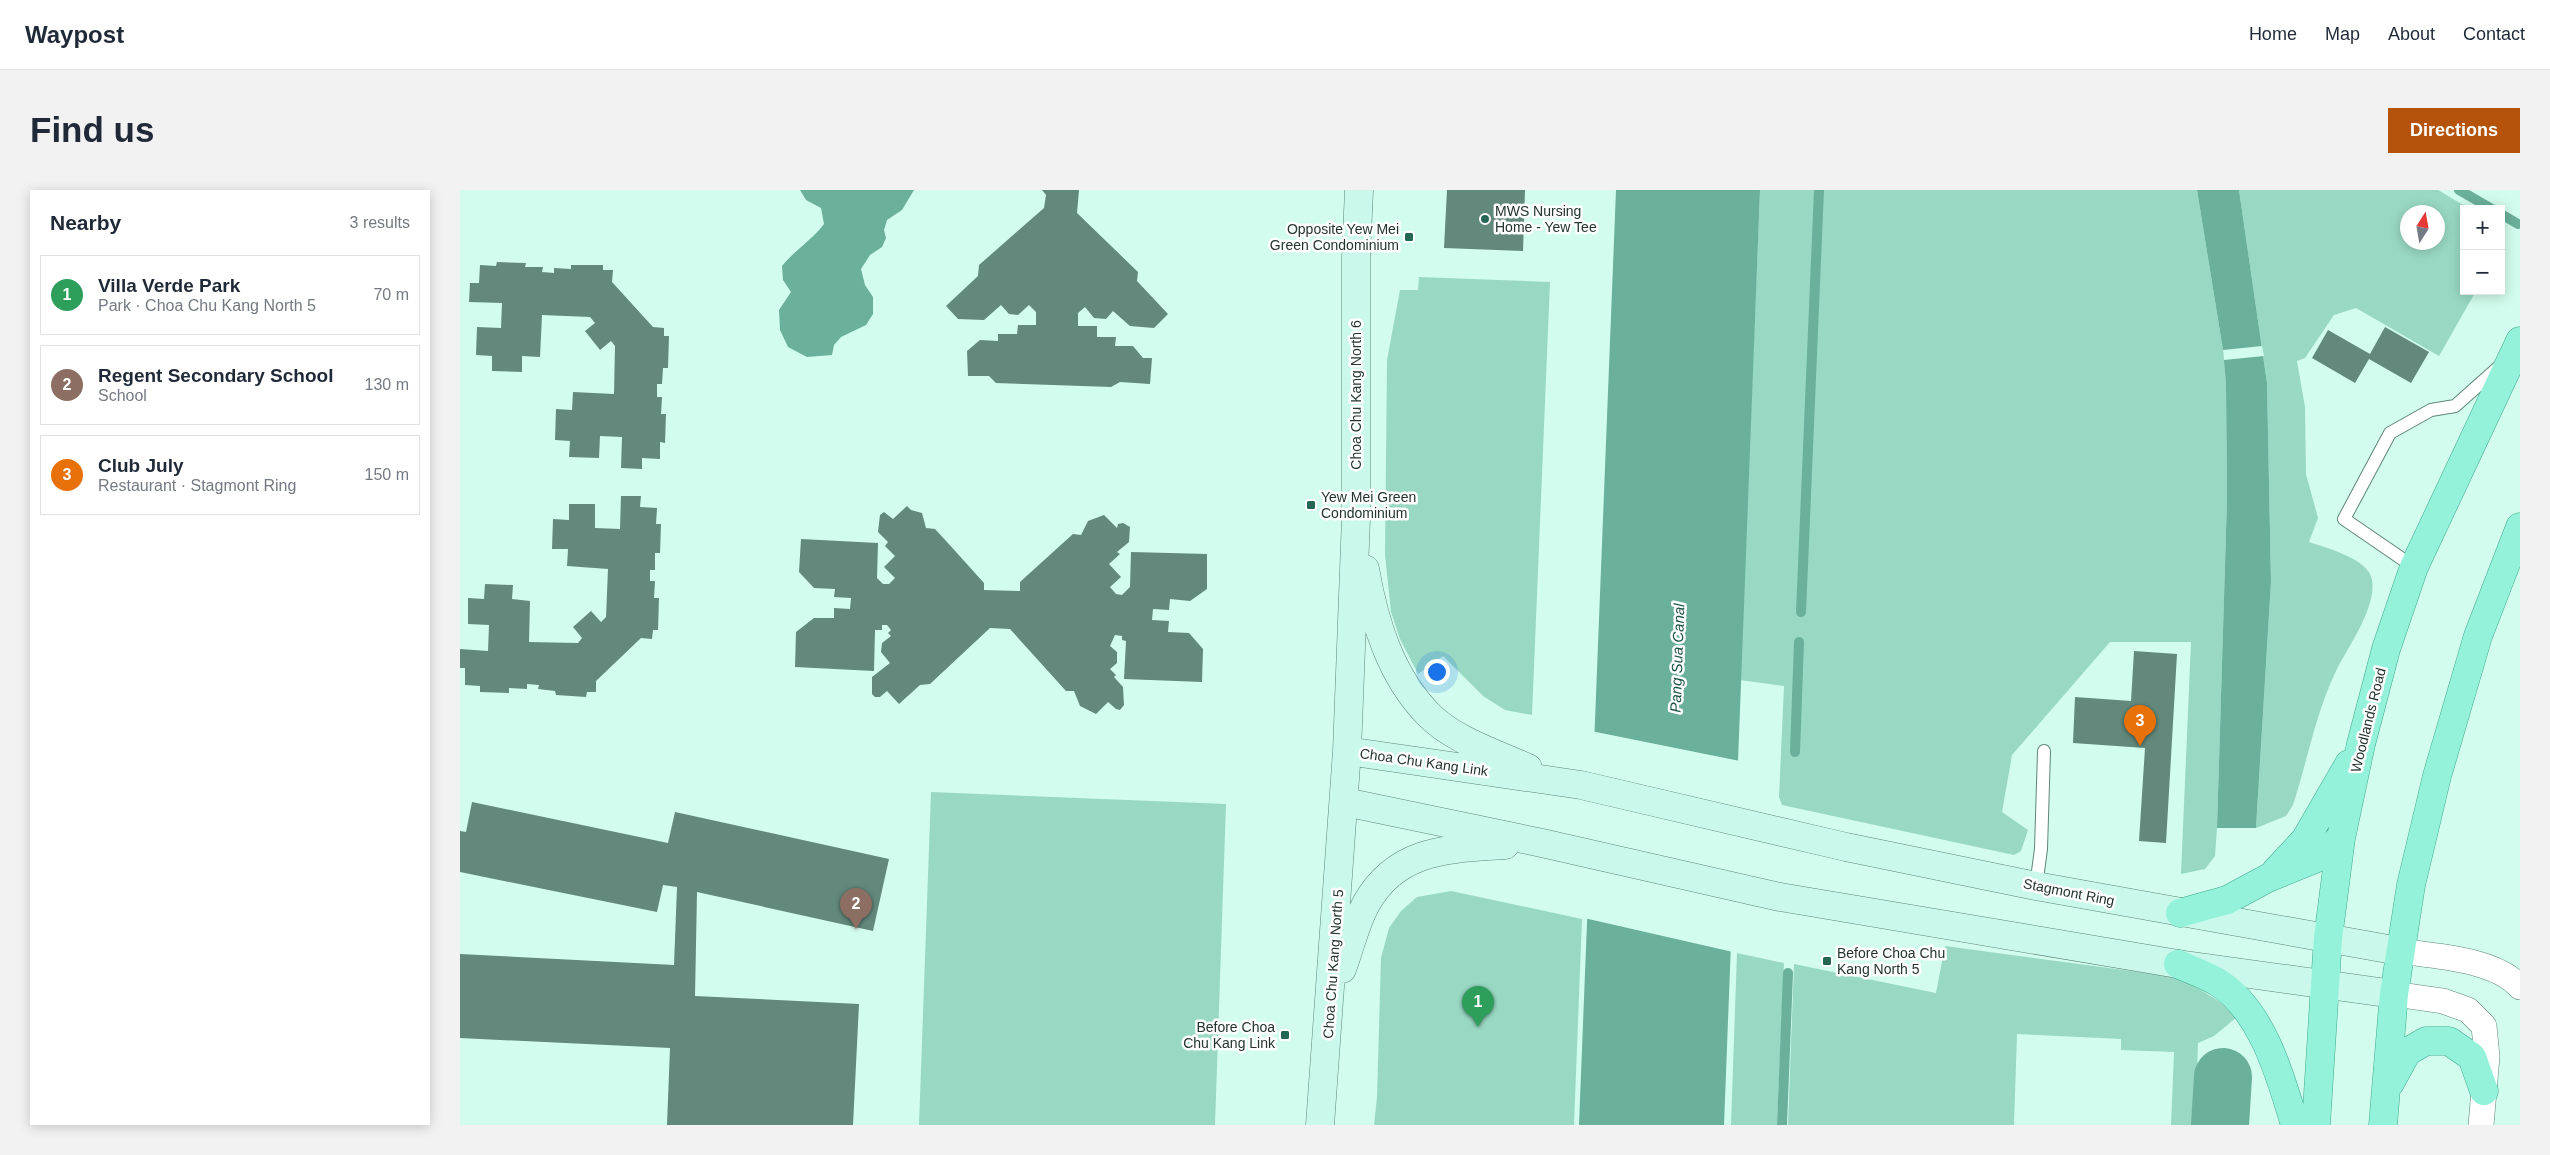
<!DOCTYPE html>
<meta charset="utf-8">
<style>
:root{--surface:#fff;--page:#f2f2f3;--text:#1f2937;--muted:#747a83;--line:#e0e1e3;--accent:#b45309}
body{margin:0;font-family:Arial,sans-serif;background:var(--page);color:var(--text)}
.controls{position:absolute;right:15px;top:15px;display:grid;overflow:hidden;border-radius:0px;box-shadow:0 2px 12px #0003}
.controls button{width:45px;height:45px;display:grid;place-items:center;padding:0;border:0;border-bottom:1px solid var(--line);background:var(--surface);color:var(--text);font:25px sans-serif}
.compass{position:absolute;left:1940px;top:15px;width:45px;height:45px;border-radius:50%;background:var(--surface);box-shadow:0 2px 12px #0003;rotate:11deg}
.you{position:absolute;left:976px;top:481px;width:18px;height:18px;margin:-12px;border:4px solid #fff;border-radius:50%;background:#1a73e8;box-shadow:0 0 0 8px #1a73e833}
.badge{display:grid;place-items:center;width:32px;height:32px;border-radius:50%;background:var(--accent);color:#fff;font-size:16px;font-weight:700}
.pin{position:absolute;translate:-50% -41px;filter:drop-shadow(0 1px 2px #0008)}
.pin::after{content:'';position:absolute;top:26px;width:18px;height:15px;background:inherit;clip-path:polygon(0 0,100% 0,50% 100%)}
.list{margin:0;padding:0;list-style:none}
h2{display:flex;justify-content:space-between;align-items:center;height:65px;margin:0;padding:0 20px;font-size:21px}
h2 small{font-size:16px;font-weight:400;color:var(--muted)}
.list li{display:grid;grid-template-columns:32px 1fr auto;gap:15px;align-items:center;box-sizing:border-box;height:80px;margin:0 10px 10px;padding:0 10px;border:1px solid var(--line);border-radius:0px}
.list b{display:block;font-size:19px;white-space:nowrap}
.list p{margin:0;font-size:16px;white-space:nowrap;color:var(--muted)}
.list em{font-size:16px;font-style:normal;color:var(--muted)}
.map{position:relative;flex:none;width:2060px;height:935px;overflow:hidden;border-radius:0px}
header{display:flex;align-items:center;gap:30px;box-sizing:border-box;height:70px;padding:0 25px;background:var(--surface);border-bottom:1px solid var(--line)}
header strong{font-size:24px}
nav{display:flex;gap:28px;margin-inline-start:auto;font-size:18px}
.intro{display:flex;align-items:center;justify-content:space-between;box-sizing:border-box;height:120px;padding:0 30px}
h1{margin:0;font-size:35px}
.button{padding:12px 22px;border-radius:0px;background:var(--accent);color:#fff;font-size:18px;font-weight:700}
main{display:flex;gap:30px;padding:0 30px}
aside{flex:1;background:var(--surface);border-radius:0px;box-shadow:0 2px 12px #0003}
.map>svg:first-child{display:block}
.green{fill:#99d9c4;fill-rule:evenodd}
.water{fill:#6ab09a}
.pier{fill:#d2fced}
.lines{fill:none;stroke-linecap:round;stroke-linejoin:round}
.stream{stroke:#6ab09a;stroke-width:10}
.river{stroke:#6ab09a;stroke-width:58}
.building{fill:#62897c}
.lane-casing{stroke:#5f8679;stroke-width:14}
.street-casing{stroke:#5f8679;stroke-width:26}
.secondary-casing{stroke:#5f8679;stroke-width:29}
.primary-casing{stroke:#3faa8e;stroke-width:29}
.lane{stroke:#fff;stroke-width:12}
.street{stroke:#fff;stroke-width:25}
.secondary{stroke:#caf9ec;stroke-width:28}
.primary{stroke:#94f2da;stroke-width:28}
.poi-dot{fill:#256553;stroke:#fefefe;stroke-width:2}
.labels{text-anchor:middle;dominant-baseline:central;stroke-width:5;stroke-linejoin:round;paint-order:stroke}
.poi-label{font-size:14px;fill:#24342f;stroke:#fefefe;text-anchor:start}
.street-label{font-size:14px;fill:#24342f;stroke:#fefefe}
.water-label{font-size:15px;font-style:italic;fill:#175142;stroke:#fefefe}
</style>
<header>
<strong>Waypost</strong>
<nav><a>Home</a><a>Map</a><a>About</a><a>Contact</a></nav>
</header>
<div class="intro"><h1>Find us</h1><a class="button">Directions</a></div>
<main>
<aside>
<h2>Nearby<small>3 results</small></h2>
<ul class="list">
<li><span class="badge" style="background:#2e9e5b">1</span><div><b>Villa Verde Park</b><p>Park · Choa Chu Kang North 5</p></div><em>70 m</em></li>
<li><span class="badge" style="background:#8d6e63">2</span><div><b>Regent Secondary School</b><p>School</p></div><em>130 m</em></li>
<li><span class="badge" style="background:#e8710a">3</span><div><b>Club July</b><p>Restaurant · Stagmont Ring</p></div><em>150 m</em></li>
</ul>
</aside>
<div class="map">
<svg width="2060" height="935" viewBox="0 0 2060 935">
<rect width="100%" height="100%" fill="#d2fced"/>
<!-- green -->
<path class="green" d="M1300 0H1737L1763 160 1766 194 1767 309 1757 638 1755 666 1745 679 1721 684 1731 452H1650L1552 565 1542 622 1568 640 1561 661 1554 665 1322 615 1319 607 1324 496 1280 490Z
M1779 0H1978L2010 19H2004V101H2016L1979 166 1896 118 1874 125 1845 168 1837 171 1845 217 1846 284 1858 328 1849 352C1867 358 1909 369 1912 390 1917 417 1888 457 1876 481 1855 525 1848 569 1833 615L1826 626 1796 638 1811 392 1807 193ZM1948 22H1978V52H1948Z
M959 87 1090 92 1072 525 1045 520 1023 506 983 466 958 484 940 449 931 422 925 365 927 170 940 100H958Z
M471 602 766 614 755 935H459Z
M991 701 1122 729 1114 935H914L917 907 921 768 929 738 941 721 957 707Z
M1485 756 1709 786C1736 795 1757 808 1777 827L1754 846 1738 853 1737 884 1750 885 1747 935H1711L1714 862 1661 860V849L1557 844 1554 935H1328L1334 774 1476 803Z
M1277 763 1324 773 1317 935H1271Z"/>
<!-- water -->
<path class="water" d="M340 0H454L442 20 427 30 424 40 426 48 422 57 410 65 401 79 405 95 413 107V124L406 135 381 147 374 155 372 165 347 167 328 157 320 140 319 120 331 102 323 90 322 76C335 60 352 50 364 34L361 18 346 10Z
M1156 0H1300L1264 935H1119Z
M1737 0H1779L1807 193 1811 392 1796 638H1757L1767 309 1766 194 1763 160Z"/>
<!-- pier -->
<path class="pier" d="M1802 156 1804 166 1764 170 1763 160Z
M1131 541 1280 571 1273 762 1124 728Z"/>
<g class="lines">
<!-- stream -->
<path class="stream" d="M1999 0 2032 19
M2041 24 2058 34
M1341 422 1359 0
M1335 562 1339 452
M1322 935 1328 783"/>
<!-- river -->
<path class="river" d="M1760 935 1763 887"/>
</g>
<!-- building -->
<path class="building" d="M582 0H619L617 23 678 82 677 91 708 124 694 138 670 136 653 121 646 129 634 128 625 117 618 123V136H637V147H656L655 156H673L683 168H692L690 194 660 192 651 197 536 193 529 186H508L507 161 520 150 538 151V144H557L558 135H576V122L569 115 558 125 549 124 541 115 524 130 498 129 486 116 518 86 519 75 584 18 586 5Z
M987 0H1065L1063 61 984 58Z
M37 72 66 73 65 77H83L82 82 94 83V78L111 79V75H143V80H153L152 92 193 137 204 138V146H209L208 178H203L202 194H197V207H202L201 224H206L205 253 200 252V269L182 268V279L161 278 162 247 140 246 139 268 109 267 110 251 95 250 96 219 112 220 113 202 154 204 155 156 151 151 140 160 125 141 135 133 130 127 82 125 80 167 62 166V182L32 181V166L16 165 17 137 41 138 42 113 9 112 10 93H19L20 75 36 76Z
M1925 137 1969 162 1951 193 1909 169 1895 193 1852 168 1868 140 1910 164Z
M161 306H181L180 317 197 318 196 334H201L200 363H195V380H190V391H195L194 408H199L198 440H193L192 449 181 448 136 491V502H127L126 507 96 505 95 501 78 499 79 495 67 494V499L49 498V503L20 502V496L5 495V478H0V459L28 461 29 435 8 434V408L24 409 25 394 53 395 52 409 70 411 69 452 118 453 122 448 113 437 131 421 141 432 146 427 148 379 107 376 108 359H92L93 329 109 330V314H135V338L160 339Z
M447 316 451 320 462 323 466 338 475 339 487 352 524 393V400L560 401V392L603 353 613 344 621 345 628 331 644 325 657 338 658 334 663 333 670 337 669 352 657 362 660 364 649 374 661 387 650 397 656 404 662 405 670 397 671 362 747 364V399L730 411 710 409 709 420 693 419 692 430 709 431 708 442 729 443 743 459 742 492 664 489 666 451 662 450V446L655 445 650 456 657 462V473L650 479 656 485 654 487 663 497 664 515 660 520 656 519 648 512 636 524 620 516 614 501H606L550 439 530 438 470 494 460 495 439 514 427 501 420 507H415L412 504V487L430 473 421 462 422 453 431 446 428 443 431 440 427 435H422V440H415L414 481 335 477 336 442 354 428H374V418L390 419 391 408 374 407 375 399 354 398 339 382 341 349 418 353 417 388 423 394H429L435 388 424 377 435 366 425 356 428 352 418 342 420 325 424 322 433 329Z
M1674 461 1717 464 1706 653 1679 651 1685 558 1613 553 1615 507 1671 511Z
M12 612 208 653 215 622 429 669 413 741 237 702 235 806 399 814 393 935H207L210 858 0 848V764L214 775 217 697 203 695 197 722 0 682V641L6 642Z"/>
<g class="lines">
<defs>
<path id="lane" d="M1954 377 1884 329 1930 243 1971 220 1995 216 2040 176
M1576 696 1581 659 1584 561"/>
<path id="street" d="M1939 761C1975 766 2035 769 2060 797
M1934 804 1983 811 2008 820 2024 836 2027 867 2021 935"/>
<path id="secondary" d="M905 379C914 431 930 485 968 524 993 550 1035 563 1068 578
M887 561 1121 595 1386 657 1576 696 1939 761
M885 612 1082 653 1320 707 1718 774 1934 804
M882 779C890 758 895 734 906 714 937 658 990 659 1045 655
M860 935 887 561 896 328V68L899 0"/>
<path id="primary" d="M1816 681 1845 650 1889 574
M1720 723 1767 710 1808 688 1857 668 1881 648
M1718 774C1731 780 1746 785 1759 793 1803 822 1821 888 1835 935
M1930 893 1947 862 1966 851H1989L2012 867 2024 901
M1856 935 1868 748 1881 648 1901 554 1926 459 1954 377 2060 151
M1923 935 1934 804 1951 695 1977 586 2018 446 2060 337"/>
</defs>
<!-- lane casing -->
<use href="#lane" class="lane-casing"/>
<!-- street casing -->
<use href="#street" class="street-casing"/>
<!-- secondary casing -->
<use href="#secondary" class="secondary-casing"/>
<!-- primary casing -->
<use href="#primary" class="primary-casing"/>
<!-- lane -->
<use href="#lane" class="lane"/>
<!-- street -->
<use href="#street" class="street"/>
<!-- secondary -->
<use href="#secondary" class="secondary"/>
<!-- primary -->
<use href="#primary" class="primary"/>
</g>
<!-- markers -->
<g class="poi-dot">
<circle cx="1025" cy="29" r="5"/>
<rect x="944" y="42" width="10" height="10" rx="2.5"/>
<rect x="846" y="310" width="10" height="10" rx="2.5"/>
<rect x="1362" y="766" width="10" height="10" rx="2.5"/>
<rect x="820" y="840" width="10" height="10" rx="2.5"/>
</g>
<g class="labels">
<!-- poi labels -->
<g class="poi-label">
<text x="1035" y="21">MWS Nursing<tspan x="1035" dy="16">Home - Yew Tee</tspan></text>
<text x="939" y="39" text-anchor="end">Opposite Yew Mei<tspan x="939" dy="16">Green Condominium</tspan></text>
<text x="861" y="307">Yew Mei Green<tspan x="861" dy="16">Condominium</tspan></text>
<text x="1377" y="763">Before Choa Chu<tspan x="1377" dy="16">Kang North 5</tspan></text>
<text x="815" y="837" text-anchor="end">Before Choa<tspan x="815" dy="16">Chu Kang Link</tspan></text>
</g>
<!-- street labels -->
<g class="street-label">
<text transform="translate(896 205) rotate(-90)">Choa Chu Kang North 6</text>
<text transform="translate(1908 530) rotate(-76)">Woodlands Road</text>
<text transform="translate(964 572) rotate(8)">Choa Chu Kang Link</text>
<text transform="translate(1609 702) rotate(11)">Stagmont Ring</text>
<text transform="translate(873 774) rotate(-86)">Choa Chu Kang North 5</text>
</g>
<!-- water labels -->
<g class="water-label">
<text transform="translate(1217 468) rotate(-88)">Pang Sua Canal</text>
</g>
</g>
</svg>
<div class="controls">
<button>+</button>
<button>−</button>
</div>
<svg class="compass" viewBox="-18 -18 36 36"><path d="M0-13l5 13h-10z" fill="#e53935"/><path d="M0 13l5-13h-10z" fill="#747a83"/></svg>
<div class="you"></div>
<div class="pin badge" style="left:1018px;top:837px;background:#2e9e5b">1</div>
<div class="pin badge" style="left:396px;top:739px;background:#8d6e63">2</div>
<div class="pin badge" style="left:1680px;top:556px;background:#e8710a">3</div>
</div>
</main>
